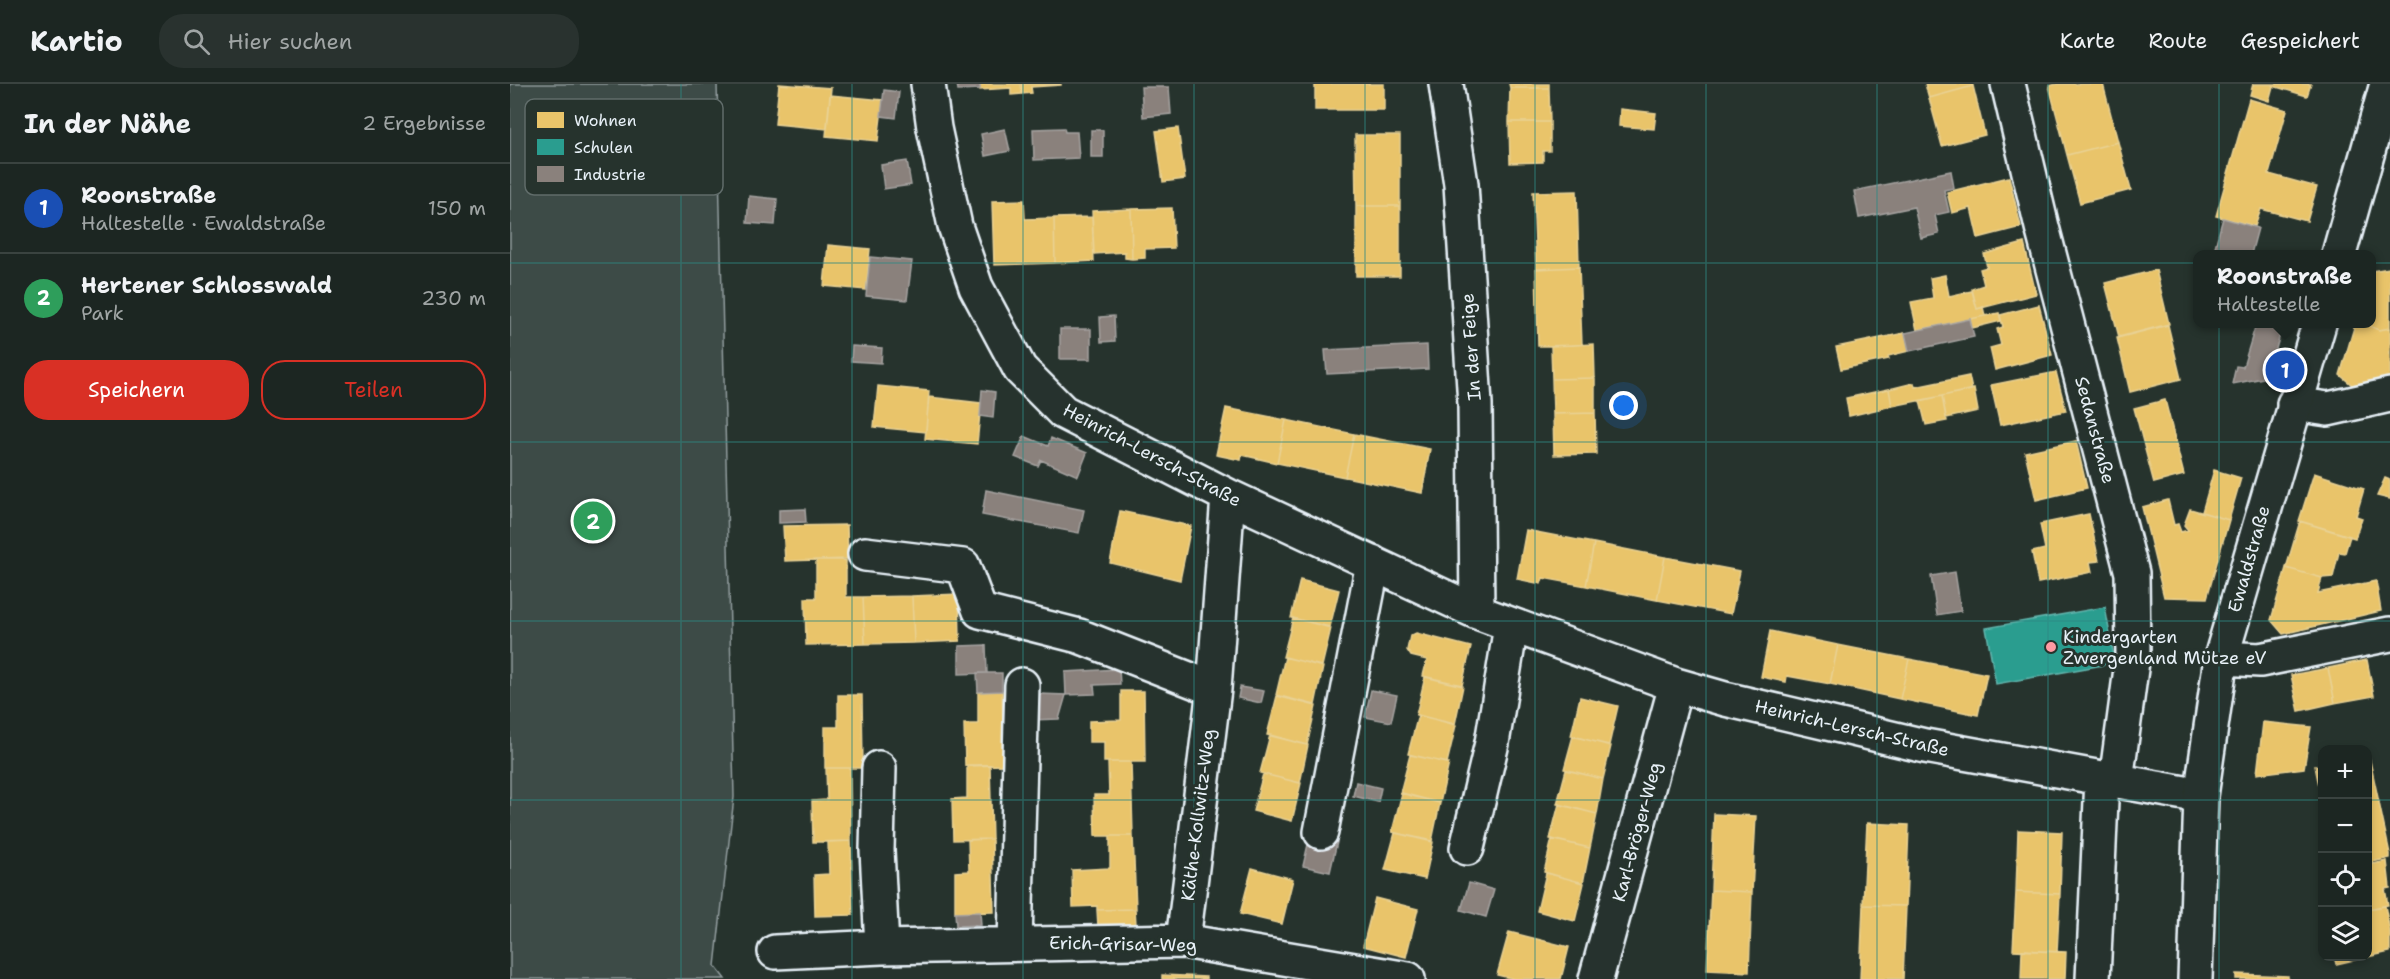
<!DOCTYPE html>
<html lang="de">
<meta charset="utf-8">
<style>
:root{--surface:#1c2622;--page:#29322f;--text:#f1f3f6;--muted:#a0a5a5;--line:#3a4340;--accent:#d93025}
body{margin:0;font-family:"Shantell Sans",sans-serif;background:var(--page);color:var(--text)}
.controls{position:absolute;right:18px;bottom:18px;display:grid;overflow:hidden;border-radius:12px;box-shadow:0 3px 9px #0003}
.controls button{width:54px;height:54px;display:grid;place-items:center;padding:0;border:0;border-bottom:2px solid var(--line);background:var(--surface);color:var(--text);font:30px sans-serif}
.you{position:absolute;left:1114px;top:322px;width:21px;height:21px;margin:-15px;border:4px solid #fff;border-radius:50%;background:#1a73e8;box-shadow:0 0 0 9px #1a73e833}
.badge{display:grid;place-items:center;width:39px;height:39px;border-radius:50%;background:var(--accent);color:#fff;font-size:20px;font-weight:700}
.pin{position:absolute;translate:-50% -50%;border:3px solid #fff;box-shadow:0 2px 6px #0006}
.popup{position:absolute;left:1683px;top:166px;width:183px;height:78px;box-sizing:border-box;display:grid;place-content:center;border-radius:12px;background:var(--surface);filter:drop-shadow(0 2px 4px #0005);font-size:20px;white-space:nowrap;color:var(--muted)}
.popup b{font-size:22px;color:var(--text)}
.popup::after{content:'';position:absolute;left:50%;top:100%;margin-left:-12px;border:12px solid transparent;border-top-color:var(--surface)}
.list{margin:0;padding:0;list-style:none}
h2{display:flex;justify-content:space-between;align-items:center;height:78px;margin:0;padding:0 24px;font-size:26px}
h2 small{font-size:20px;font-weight:400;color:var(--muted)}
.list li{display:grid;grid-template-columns:39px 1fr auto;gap:18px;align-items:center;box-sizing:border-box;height:90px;padding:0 24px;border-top:2px solid var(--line)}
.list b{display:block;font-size:22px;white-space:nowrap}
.list p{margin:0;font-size:20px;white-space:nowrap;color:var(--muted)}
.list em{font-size:20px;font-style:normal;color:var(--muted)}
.actions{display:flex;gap:12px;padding:18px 24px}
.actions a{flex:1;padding:14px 0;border:2px solid var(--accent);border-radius:24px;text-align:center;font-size:21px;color:var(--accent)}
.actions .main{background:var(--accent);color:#fff}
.icon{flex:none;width:33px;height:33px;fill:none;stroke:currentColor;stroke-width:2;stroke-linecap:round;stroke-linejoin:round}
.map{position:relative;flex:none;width:1880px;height:895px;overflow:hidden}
header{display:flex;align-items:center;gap:36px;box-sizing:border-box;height:84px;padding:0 30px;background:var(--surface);border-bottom:2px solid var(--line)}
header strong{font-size:28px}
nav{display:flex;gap:33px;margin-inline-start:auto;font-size:21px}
.search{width:420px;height:54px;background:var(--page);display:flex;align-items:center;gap:15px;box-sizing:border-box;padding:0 21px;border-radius:24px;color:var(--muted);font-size:22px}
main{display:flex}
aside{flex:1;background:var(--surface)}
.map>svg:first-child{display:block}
.green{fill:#3e4b47;stroke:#939ea0;stroke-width:1.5}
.homes{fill:#e9c46a;stroke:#e9d295;stroke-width:1.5}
.schools{fill:#2a9d8f;stroke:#63b6ae;stroke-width:1.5}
.industry{fill:#8a817c;stroke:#a6a3a1;stroke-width:1.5}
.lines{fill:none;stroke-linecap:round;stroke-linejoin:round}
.minor-casing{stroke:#e8f1f8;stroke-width:38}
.major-casing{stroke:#e8f1f8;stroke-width:38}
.minor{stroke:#26332d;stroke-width:33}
.major{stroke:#26332d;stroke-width:33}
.grid{fill:none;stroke:#308883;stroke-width:1.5;stroke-opacity:0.55}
.poi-dot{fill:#ff9aa2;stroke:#26332d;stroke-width:2}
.labels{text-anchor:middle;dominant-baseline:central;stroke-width:6;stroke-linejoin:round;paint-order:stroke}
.street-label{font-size:18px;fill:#e8f1f8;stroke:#26332d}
.poi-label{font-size:18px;fill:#e8f1f8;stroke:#26332d;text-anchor:start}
.key{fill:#26332d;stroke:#606c6a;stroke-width:1.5}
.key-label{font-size:16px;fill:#e8f1f8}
</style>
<header>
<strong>Kartio</strong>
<div class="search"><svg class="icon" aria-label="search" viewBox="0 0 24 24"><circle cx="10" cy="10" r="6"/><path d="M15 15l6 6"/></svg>Hier suchen</div>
<nav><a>Karte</a><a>Route</a><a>Gespeichert</a></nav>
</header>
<main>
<aside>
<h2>In der Nähe<small>2 Ergebnisse</small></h2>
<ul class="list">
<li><span class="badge" style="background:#1a4fb4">1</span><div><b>Roonstraße</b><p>Haltestelle · Ewaldstraße</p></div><em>150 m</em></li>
<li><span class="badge" style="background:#2e9e5b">2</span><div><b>Hertener Schlosswald</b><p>Park</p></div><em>230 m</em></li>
</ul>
<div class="actions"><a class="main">Speichern</a><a>Teilen</a></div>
</aside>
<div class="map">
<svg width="1880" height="895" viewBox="0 0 1880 895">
<rect width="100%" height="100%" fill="#26332d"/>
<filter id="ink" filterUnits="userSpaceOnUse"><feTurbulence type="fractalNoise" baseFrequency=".0167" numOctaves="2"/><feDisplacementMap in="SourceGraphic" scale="12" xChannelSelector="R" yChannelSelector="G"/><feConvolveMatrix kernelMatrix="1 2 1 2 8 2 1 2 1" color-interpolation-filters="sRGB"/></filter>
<g filter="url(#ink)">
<!-- green -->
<path class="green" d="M0 0H207L224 713 205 882 215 895H0Z"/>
<!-- homes -->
<path class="homes" d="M269 0 321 4 317 45 265 40Z
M470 0H511L512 10 501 11V4L470 6Z
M511 0H551V1L521 3 522 9 512 10Z
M805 0H874V26H805Z
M999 0H1039V4H1000Z
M1415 0H1462L1463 2 1419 14Z
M1547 0H1593L1608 58 1557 71 1539 2Z
M1743 0H1801L1797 12 1763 2 1759 17 1740 11Z
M1463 2 1475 51 1432 62 1419 14Z
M1000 4H1039L1040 38H999Z
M320 11 373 16 368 57 316 52Z
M1739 15 1777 26 1759 90 1807 103 1797 137 1751 125 1745 142 1706 132Z
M1110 25 1146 29 1144 45 1109 42Z
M999 38H1040V67H1033V78L1000 79Z
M668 44 675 95 653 98 646 47Z
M845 51H890V122H846Z
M1608 58 1621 106 1570 119 1557 71Z
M1499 93 1511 143 1468 154 1461 124 1442 129 1437 108Z
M1067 107 1069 183 1026 185 1023 108Z
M514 116 515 135 544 134 545 179 484 181 482 117Z
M846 122H890V192H846Z
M662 124 664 164 635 165V174L622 175 621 125Z
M621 125 622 175 615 174V168L584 170 582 127Z
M582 133 584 177 545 179 544 134Z
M1514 159 1526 210 1467 225 1462 205 1474 201 1470 185 1477 183 1474 170Z
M318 161 360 165 356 206 314 202Z
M1069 183 1072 261 1028 262 1026 185Z
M1880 184V244L1869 246 1855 240H1862V187Z
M1646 186 1659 240 1609 253 1595 199Z
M1435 191 1439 212 1462 207 1467 225 1473 223 1475 232 1407 246 1401 218 1423 214 1420 194Z
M1529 221 1542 271 1485 286 1480 264 1491 261 1487 245 1493 243 1490 231Z
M1489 229 1491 237 1462 244 1460 235Z
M1845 240H1855L1869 246 1880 244V293L1842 301 1830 291Z
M1658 241 1671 295 1620 308 1607 254Z
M1395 249 1399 267 1378 272 1379 275 1331 285 1326 263Z
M1084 260 1085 294 1042 295 1041 262Z
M1546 288 1556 327 1490 341 1481 301Z
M1459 292 1462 306 1382 322 1379 305 1404 299 1405 303Z
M1085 294V329L1043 330 1042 295Z
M368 302 419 307 416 348 364 343Z
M1379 305 1382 322 1339 332 1336 314Z
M1464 305 1468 327 1436 334 1432 312Z
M1432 312 1437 337 1416 341 1410 317Z
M419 313 471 319 467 360 415 355Z
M1655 316 1674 391 1644 399 1624 324Z
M716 324 776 336 767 379 732 371 731 376 706 371Z
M1085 329 1086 370 1044 371 1043 330Z
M776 336 844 350 835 393 767 379Z
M844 350 920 365 912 409 835 393Z
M1566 357 1577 404 1526 416 1515 368Z
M1704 386 1731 394 1719 436 1692 428Z
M1804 389 1854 405 1846 432 1852 434 1845 454 1789 437Z
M1875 394 1880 396V415L1867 412Z
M1658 416 1664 441 1668 440 1671 448 1678 446 1674 441 1680 425 1719 436 1697 514 1654 513 1632 423Z
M610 427 681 442 670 496 600 479Z
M1579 430 1589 477 1580 478 1582 488 1528 499 1522 468 1535 465 1530 440Z
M1790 437 1840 452 1835 469 1829 468 1823 493 1812 494 1776 484Z
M337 441 338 475 275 477 273 442Z
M1016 446 1084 459 1076 502 1033 494 1031 500 1007 495Z
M1084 459 1155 473 1147 516 1076 502Z
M1155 473 1230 487 1221 530 1147 516Z
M306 476H336V513H353L355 560 296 561 295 514H306Z
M1776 484 1812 494 1808 509 1866 497 1871 527 1773 550 1761 536Z
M790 496 829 506 820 543 781 534Z
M449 510 450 557 404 559 402 512Z
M402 512 404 559 355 560 353 513Z
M783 534 821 544 812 582 773 573Z
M1260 547 1328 561 1320 600 1277 592 1276 598 1251 593Z
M906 549 961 563 952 601 913 592 917 576 901 572 897 566 900 552Z
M1328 561 1399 575 1390 615 1320 600Z
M775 573 813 583 805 621 766 611Z
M1399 575 1477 590 1468 631 1390 615Z
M1857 576 1864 612 1825 619 1818 584Z
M1818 584 1825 619 1789 627 1781 591Z
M915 593 953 602 945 640 906 631Z
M492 607 494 681 455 682 454 640H468V608Z
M611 607H634L635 678H594V658H579V637L611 636Z
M328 611H352L353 684H315V643H328Z
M767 612 806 622 797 661 757 651Z
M1070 613 1108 622 1099 661 1061 652Z
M908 631 946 641 937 679 898 670Z
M1753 638 1801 643 1794 684 1747 690Z
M760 651 798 661 790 699 750 689Z
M1063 652 1101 662 1093 695 1054 685Z
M900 671 939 679 930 719 890 709Z
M1858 672H1859L1880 770V774L1858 779Z
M598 678H621L623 752H585L584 711H599Z
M457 681H480L482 755 443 756 442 715 457 714Z
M1812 681V717L1805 682Z
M316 684H340L341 757 303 758 302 717 317 716Z
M1056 686 1093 695 1087 730 1047 720Z
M753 690 791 699 782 737 743 727Z
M892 709 930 719 922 757 882 748Z
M1049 720 1087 730 1080 764 1040 755Z
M1204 730 1246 732 1242 808 1201 806Z
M1357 739 1399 741 1396 822 1353 821Z
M1508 746 1552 748 1550 810 1506 808Z
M885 749 923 758 915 795 875 786Z
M600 752H623L626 825 587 826V822L563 823 562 786 600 784Z
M482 755 484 828 445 829V788L459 787 458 756Z
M1042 755 1080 764 1073 799 1034 788Z
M341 757 343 831 305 832 304 791 319 790 318 758Z
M1877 777 1880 804 1875 805 1878 821 1858 825V781Z
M742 784 783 795 772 840 730 830Z
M1036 789 1074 799 1065 837 1027 827Z
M1201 806 1242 808 1239 888 1197 886Z
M1506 808 1550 810 1547 868 1503 866Z
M865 814 908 825 896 873 853 862Z
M1353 821 1396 822 1393 895H1350Z
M1875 822 1880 847V868L1826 880 1824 872H1858V825Z
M625 825 626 840 588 842 587 826Z
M999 848 1059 863 1051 895H1004L987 891Z
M1512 866 1556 868 1555 895H1511Z
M1726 890 1778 892V895H1726Z
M652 891 696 893V895H652Z"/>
<!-- schools -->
<path class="schools" d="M1595 523 1605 579 1486 600 1476 544Z"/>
<!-- industry -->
<path class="industry" d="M447 0H470V5L448 6Z
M631 3H659L661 30 633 33Z
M374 6 389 8 386 34 371 32Z
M554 44 555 48H567L569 74 524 76 523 45Z
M495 45 500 67 475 72 471 50Z
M581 46H593V73H581Z
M397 77 401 101 374 105 371 81Z
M1441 87 1444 104 1434 106 1439 128 1425 131 1429 150 1411 154 1404 123 1349 134 1344 107Z
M239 112 267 115 265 141 237 139Z
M1713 134 1748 144 1741 170H1703Z
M360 173 402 177 397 216 356 212Z
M604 232 605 257 591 258 590 233Z
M1460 235 1464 253 1399 267 1395 249Z
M1746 240H1773L1758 293 1722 300 1726 282 1733 283Z
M550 245H581V275H550Z
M917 261 918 285 817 290 815 266Z
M342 262 372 264 371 279 341 277Z
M472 306 485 308 483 334 470 332Z
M514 352 538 362 541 354 577 369 568 392 531 376 528 382 505 373Z
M476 406 574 426 569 449 472 431Z
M295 425 296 438 269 439V426Z
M1445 488 1451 527 1427 531 1421 492Z
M476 561 477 589 449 590V562Z
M609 585 610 600 584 601 585 610 556 611 555 588Z
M467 589H492V607L468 608Z
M730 603 754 607 751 619 728 614Z
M861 606 887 611 881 638 855 633Z
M529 610 556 611 549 635 520 636 519 617Z
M846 698 871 704 868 718 843 712Z
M800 752 827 758 820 788 793 782Z
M959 799 984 806 976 833 951 826Z
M470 828 471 841 446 842 445 829Z"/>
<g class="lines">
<defs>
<path id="minor" d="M418 0 424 44 445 142 466 203 510 285 553 328 718 412 967 528 1166 601 1215 615 1415 662 1691 712
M936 0 951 100 965 320 967 528
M1498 0 1532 143 1622 489 1623 570 1606 697
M1784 320 1818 325 1880 311
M355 470 453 482 470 527 569 552 704 605
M1711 574 1750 576 1880 550
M369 684 367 766 372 863
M811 748 863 479
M957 764 982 659 1001 542
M673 857 704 605 718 412
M505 859 512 601
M265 868 372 863 673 857 898 895
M1086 895 1166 601
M1583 895 1592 694"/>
<path id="major" d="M1829 170 1877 0
M1685 895 1691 712 1711 574 1809 240"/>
</defs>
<!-- minor casing -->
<use href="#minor" class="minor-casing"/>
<!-- major casing -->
<use href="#major" class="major-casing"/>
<!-- minor -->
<use href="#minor" class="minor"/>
<!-- major -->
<use href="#major" class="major"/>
</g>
</g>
<!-- grid -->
<path class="grid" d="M171 0V895M342 0V895M513 0V895M684 0V895M855 0V895M1025 0V895M1196 0V895M1367 0V895M1538 0V895M1709 0V895M0 179H1880M0 358H1880M0 537H1880M0 716H1812M1858 716H1880"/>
<!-- markers -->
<circle class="poi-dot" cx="1541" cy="563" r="6"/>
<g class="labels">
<!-- street labels -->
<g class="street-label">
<text transform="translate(961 263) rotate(-94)">In der Feige</text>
<text transform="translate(1585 346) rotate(75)">Sedanstraße</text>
<text transform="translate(642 371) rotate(28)">Heinrich-Lersch-Straße</text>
<text transform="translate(1739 475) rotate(-74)">Ewaldstraße</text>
<text transform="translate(1342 644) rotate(13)">Heinrich-Lersch-Straße</text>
<text transform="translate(688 731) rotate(-83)">Käthe-Kollwitz-Weg</text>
<text transform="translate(1127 748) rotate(-75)">Karl-Bröger-Weg</text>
<text transform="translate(613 860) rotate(1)">Erich-Grisar-Weg</text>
</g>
<!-- poi labels -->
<g class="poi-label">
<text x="1553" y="553">Kindergarten<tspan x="1553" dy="21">Zwergenland Mütze eV</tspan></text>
</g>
</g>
<!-- legend -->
<rect x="15" y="15" width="198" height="96" rx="9" class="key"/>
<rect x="27" y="28" width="27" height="16" fill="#e9c46a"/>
<rect x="27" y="55" width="27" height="16" fill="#2a9d8f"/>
<rect x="27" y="82" width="27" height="16" fill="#8a817c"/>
<g class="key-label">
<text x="64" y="42">Wohnen</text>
<text x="64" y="69">Schulen</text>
<text x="64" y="96">Industrie</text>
</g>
</svg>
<div class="controls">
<button>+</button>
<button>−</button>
<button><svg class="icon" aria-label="locate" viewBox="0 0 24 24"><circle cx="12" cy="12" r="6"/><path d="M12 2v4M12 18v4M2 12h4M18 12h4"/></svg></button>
<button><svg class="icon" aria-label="layers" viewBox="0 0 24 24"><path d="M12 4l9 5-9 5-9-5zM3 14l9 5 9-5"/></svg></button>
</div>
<div class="you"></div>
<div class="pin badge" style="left:1775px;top:286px;background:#1a4fb4">1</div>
<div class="popup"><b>Roonstraße</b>Haltestelle</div>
<div class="pin badge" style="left:83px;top:437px;background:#2e9e5b">2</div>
</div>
</main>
